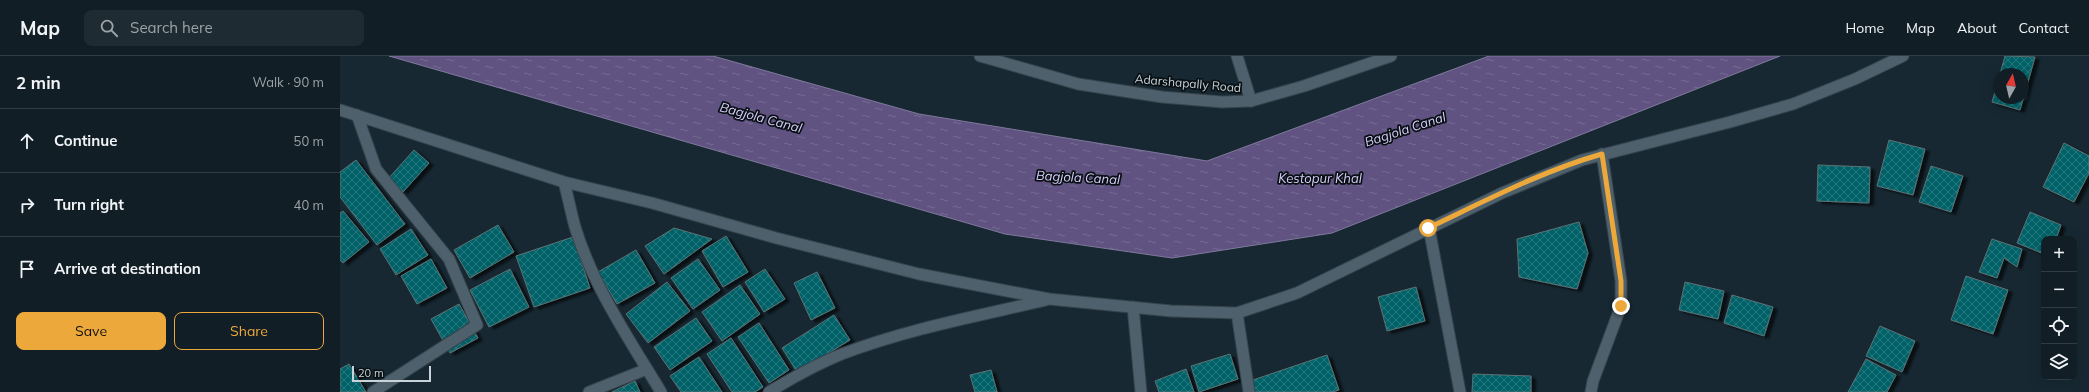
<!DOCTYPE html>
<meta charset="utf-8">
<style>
:root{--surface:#111e26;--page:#1e2b32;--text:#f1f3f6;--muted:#9ca2a7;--line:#303c43;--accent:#eda83b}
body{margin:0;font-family:Mulish,sans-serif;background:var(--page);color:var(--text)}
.controls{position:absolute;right:12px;bottom:12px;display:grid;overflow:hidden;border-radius:8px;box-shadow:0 4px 16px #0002}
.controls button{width:36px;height:36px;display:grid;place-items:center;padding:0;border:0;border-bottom:1px solid var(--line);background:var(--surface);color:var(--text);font:20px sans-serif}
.compass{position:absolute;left:1653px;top:12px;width:36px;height:36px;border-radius:50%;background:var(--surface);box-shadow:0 4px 16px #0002;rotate:8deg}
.scale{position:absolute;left:12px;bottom:10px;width:79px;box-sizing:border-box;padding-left:4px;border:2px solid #c8d3d9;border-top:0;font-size:11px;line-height:14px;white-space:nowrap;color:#c8d3d9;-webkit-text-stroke:3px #091014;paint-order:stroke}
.stop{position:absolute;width:12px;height:12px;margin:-9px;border:3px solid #eda83b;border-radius:50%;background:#fff}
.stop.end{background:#eda83b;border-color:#fff;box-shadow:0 1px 4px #0008}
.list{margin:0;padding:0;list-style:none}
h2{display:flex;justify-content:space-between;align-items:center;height:52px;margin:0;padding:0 16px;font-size:17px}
h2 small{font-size:13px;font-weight:400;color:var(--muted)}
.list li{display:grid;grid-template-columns:26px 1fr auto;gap:12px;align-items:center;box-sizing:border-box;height:64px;padding:0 16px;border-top:1px solid var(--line)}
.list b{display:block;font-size:15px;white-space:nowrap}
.list em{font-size:13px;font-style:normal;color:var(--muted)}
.actions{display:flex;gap:8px;padding:12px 16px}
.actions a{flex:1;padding:9px 0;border:1px solid var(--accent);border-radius:8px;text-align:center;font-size:14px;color:var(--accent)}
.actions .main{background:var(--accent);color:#111}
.icon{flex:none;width:22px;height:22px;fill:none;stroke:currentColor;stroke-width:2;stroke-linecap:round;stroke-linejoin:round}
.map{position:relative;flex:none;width:1749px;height:336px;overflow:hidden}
header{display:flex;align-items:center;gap:24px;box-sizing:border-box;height:56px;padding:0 20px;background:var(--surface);border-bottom:1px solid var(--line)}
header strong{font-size:19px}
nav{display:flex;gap:22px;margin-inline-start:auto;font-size:14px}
.search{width:280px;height:36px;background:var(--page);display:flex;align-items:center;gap:10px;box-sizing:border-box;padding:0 14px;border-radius:8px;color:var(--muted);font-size:15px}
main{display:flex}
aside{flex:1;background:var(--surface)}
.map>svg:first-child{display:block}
.water{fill:url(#water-ripples);stroke:#7f799c}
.building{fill:url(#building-cross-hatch);stroke:#5b7375;filter:url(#shadow)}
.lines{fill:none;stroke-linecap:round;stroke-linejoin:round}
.minor-casing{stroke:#35434b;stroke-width:13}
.tertiary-casing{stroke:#35434b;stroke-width:13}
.minor{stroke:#4d606b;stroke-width:11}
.tertiary{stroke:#4d606b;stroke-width:11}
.route{stroke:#eda83b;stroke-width:5}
.labels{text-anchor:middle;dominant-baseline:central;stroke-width:3.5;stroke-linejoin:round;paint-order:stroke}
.street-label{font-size:12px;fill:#c8d3d9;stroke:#091014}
.water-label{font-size:13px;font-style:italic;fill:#d9cefc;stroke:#091014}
</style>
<header>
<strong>Map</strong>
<div class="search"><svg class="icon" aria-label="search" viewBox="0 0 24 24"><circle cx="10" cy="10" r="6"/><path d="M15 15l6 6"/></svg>Search here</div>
<nav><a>Home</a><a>Map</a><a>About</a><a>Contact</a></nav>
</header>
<main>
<aside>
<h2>2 min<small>Walk · 90 m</small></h2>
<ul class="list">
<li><svg class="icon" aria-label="ahead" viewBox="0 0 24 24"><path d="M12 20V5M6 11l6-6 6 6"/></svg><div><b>Continue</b></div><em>50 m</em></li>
<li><svg class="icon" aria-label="right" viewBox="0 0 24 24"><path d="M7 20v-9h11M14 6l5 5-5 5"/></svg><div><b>Turn right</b></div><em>40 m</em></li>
<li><svg class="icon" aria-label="arrive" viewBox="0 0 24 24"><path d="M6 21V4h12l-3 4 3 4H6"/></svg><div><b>Arrive at destination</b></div></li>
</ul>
<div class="actions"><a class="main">Save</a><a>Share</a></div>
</aside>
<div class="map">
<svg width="1749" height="336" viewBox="0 0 1749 336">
<defs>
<pattern id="water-ripples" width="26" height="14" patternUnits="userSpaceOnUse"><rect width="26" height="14" fill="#605382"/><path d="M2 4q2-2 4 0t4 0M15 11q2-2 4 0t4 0" fill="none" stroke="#756b93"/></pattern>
<pattern id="building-cross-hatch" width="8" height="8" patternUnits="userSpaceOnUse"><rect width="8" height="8" fill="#046267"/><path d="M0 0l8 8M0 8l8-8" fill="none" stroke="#27787c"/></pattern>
<filter id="shadow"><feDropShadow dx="4.5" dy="2.5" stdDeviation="1" flood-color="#0009"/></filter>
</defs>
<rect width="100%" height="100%" fill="#172832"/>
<!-- water -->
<path class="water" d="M49 0H373L579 58 867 105 1149 0H1440L992 177 832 202 665 178Z"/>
<!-- building -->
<path class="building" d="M1665 0 1695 1 1680 54 1652 46 1659 22V42H1683V18H1660Z
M1549 84 1585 93 1573 139 1537 130Z
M1724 87 1749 100V117L1734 146 1703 131Z
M74 94 89 107 63 136 48 123Z
M16 104 65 168 37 189 0 141V116Z
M1478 109 1530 111 1529 147 1477 145Z
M1591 110 1623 120 1611 156 1579 146Z
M3 155 29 186 3 207 0 204V157Z
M1690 156 1721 169 1716 183H1704V198L1677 187Z
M1239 166 1248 197 1237 233 1179 221 1177 183Z
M158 169 174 196 130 222 114 194Z
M334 172 372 183 324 218 305 190Z
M71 173 88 199 56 219 40 193Z
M386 180 408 216 383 231 362 195Z
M233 181 250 232 194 251 176 200Z
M1652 183 1682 193 1677 211 1664 202 1657 222 1639 216Z
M296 194 315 227 277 248 258 216Z
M91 203 107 232 77 248 61 220Z
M358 203 380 234 353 253 331 222Z
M170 213 189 251 149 271 130 234Z
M425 213 445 243 424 256 405 226Z
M477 216 495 252 471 264 454 227Z
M1626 220 1668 234 1653 278 1611 264Z
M327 226 350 255 308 287 286 258Z
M1345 226 1384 235 1378 263 1339 254Z
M400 229 420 258 382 285 362 256Z
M1076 231 1085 265 1047 275 1038 241Z
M1392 239 1433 251 1424 280 1384 267Z
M119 248 138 282 110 297 91 263Z
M494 259 510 284 457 316 442 292Z
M356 262 372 285 330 314 314 291Z
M419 267 449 314 429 327 398 281Z
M1540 270 1575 285 1562 316 1526 300Z
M391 282 423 331 415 336H392L367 298Z
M890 298 898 323 859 336 851 310Z
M987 299 999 334 992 336H914L910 325Z
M359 301 382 336H341L330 320Z
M1526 303 1556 319 1547 336H1508Z
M9 308 26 336H0V313Z
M846 313 854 336H819L815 325Z
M651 314 657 336H635L630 319Z
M1133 318 1191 320V336H1132Z
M295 325 300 336H272Z"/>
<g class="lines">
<defs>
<path id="minor" d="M897 0 911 45
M0 54 224 126 312 147 436 182 579 218 709 243 831 255 897 257 957 237 1162 137 1242 104 1390 66 1453 48 1515 23 1563 0
M17 59 36 113 109 203 137 269 33 336
M224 126C228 141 231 156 235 171 253 230 289 283 321 336
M1089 172 1120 336
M793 251 801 336
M897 257 909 336
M249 336 307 313
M429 336C452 322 477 308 502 298 567 273 638 260 706 244
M1251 336 1253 325 1281 250V225L1262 98"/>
<path id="tertiary" d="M640 0 738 28 822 41 882 46 911 45 964 30 1051 0"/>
</defs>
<!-- minor casing -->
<use href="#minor" class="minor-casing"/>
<!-- tertiary casing -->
<use href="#tertiary" class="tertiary-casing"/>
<!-- minor -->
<use href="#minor" class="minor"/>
<!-- tertiary -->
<use href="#tertiary" class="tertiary"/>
</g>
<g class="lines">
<!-- route -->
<path class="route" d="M1088 172C1145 145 1202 115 1262 98L1281 225V250"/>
</g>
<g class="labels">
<!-- street labels -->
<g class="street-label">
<text transform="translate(848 27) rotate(5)">Adarshapally Road</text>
</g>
<!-- water labels -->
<g class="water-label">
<text transform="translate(421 61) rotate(15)">Bagjola Canal</text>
<text transform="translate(1065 73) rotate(-18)">Bagjola Canal</text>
<text transform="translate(738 121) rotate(3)">Bagjola Canal</text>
<text x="980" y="122">Kestopur Khal</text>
</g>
</g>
</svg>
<div class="controls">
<button>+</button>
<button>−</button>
<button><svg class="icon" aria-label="locate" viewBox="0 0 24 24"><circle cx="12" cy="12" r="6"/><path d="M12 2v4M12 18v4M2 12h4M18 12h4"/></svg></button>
<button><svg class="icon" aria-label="layers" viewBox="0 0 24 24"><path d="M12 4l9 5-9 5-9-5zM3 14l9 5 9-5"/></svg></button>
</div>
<svg class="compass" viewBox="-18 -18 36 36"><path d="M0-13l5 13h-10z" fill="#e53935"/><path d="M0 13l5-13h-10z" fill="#9ca2a7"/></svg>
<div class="scale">20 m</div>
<div class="stop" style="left:1088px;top:172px"></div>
<div class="stop end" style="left:1281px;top:250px"></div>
</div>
</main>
